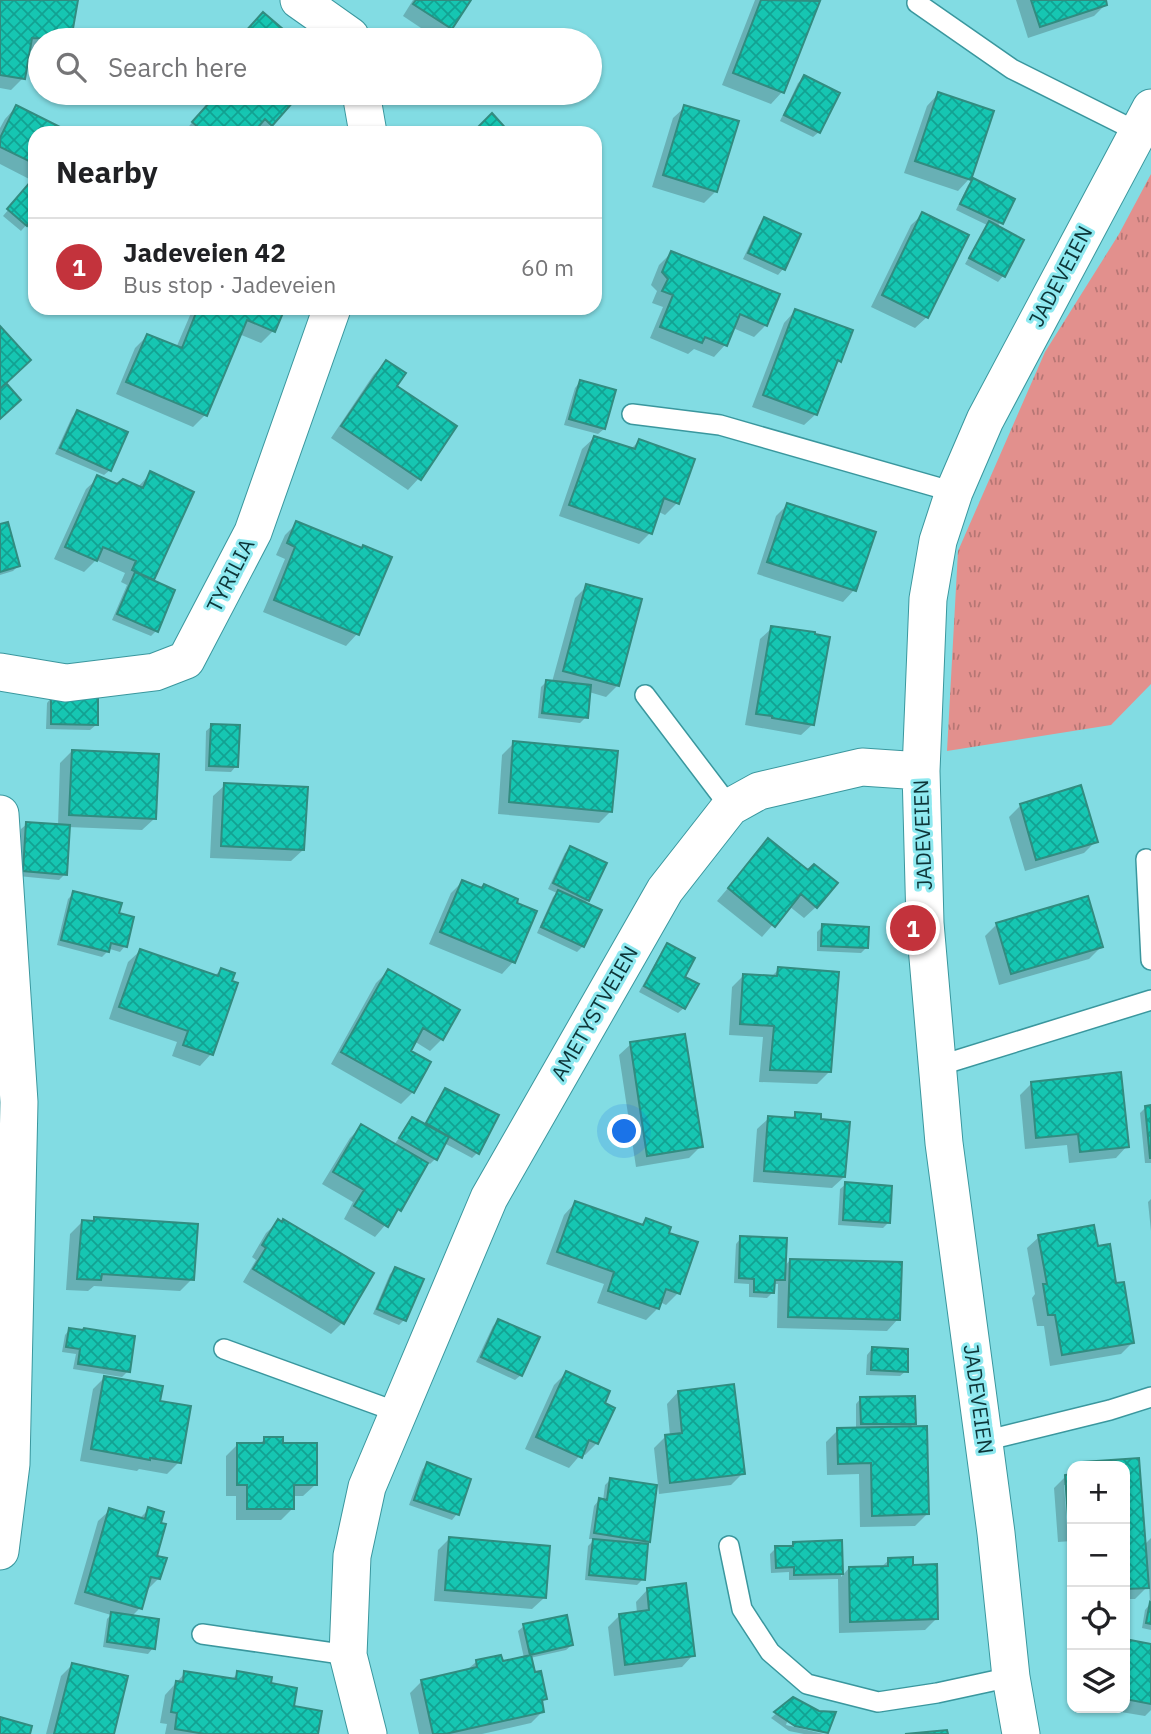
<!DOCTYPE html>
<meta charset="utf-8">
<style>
:root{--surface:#fff;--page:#f6f6f6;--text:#202124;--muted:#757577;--line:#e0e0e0;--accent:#c3333c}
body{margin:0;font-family:"IBM Plex Sans",sans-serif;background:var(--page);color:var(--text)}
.controls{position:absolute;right:21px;bottom:21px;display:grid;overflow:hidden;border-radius:14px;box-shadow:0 2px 5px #0004}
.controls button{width:63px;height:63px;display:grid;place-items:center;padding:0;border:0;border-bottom:2px solid var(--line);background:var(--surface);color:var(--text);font:35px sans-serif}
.you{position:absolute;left:625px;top:1132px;width:24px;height:24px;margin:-18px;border:5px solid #fff;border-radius:50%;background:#1a73e8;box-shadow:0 0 0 10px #1a73e833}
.badge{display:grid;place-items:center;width:46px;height:46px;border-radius:50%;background:var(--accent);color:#fff;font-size:23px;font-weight:700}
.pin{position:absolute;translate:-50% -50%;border:4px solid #fff;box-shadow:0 2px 7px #0006}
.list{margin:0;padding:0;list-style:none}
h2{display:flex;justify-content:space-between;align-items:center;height:91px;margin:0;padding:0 28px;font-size:30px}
h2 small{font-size:23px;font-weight:400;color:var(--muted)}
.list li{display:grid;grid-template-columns:46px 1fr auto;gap:21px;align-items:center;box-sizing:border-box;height:98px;padding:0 28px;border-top:2px solid var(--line)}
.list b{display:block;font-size:26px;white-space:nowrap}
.list p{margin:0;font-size:23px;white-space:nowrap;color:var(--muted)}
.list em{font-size:23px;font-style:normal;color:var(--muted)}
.icon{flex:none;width:38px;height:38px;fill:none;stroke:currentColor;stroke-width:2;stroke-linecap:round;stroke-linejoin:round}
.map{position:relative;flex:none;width:1151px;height:1734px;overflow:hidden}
.search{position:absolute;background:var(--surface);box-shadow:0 2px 5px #0004;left:28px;top:28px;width:574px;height:77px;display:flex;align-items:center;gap:18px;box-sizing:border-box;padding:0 24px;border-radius:38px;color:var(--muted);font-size:26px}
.panel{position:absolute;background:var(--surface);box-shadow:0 2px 5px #0004;left:28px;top:126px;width:574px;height:189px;border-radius:21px}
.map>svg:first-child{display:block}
.park{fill:url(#park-tufts)}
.shadow{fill:#0003;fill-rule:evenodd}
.building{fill:url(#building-cross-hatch);stroke:#328c80;stroke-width:2}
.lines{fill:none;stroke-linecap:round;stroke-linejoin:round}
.service-casing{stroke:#3a979e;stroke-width:22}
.minor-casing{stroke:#3a979e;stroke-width:39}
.service{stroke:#fff;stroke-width:19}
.minor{stroke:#fff;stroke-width:37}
.labels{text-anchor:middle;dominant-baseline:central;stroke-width:6;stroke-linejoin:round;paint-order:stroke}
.street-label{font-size:21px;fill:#0d3538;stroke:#8fe9f0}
</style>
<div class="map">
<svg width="1151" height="1734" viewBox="0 0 1151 1734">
<defs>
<pattern id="park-tufts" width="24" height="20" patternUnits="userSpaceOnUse" patternTransform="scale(1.75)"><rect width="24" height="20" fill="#e2908d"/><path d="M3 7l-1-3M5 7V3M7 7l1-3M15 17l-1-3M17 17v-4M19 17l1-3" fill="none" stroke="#b67674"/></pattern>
<pattern id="building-cross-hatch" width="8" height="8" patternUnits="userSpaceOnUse" patternTransform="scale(1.75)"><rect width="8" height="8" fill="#16c6b2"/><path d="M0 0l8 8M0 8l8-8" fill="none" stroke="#12a292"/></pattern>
</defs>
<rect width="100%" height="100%" fill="#82dce3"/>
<!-- park -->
<path class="park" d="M1151 174V684L1111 725 947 751 958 551 1045 352 1119 234Z"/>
<!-- shadow -->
<path class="shadow" d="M0 0H76L69 40H40V52L28 50 23 78 11 90 0 88Z
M413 0H469L451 28 439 40 403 16Z
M755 0H812L817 2 782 92 771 104 722 85Z
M1016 0H1104L1105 5 1094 16 1028 38Z
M258 20 289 36 285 40H243L241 39Z
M804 78 819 132 813 137 780 121 798 83Z
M218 93H299L263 133 252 131 250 133H183Z
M938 94 969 179 958 191 904 173 927 106Z
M16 107 65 133H35V182L0 164V128L5 119Z
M685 107 716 191 704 203 652 187 673 118Z
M973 180 1013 199 997 228 1022 241 1003 276 998 282 965 264 987 225 956 210 968 185Z
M35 186V215L21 231 3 216 26 189Z
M923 214 927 317 915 328 871 307 911 225Z
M765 219 799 235 783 269 778 275 743 259 759 225Z
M671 253 766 325 754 337 733 328 725 345 714 357 694 349 688 354 650 338 663 307 652 303 657 291 651 285 659 265Z
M179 308H283L273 331 261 343 239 334 205 415 193 427 116 394 135 348 147 336 176 348 191 313Z
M795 311 840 361 833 367 816 414 804 425 752 407 784 323Z
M386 362 395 387 419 478 408 490 331 438 374 374Z
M580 382 604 429 598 434 564 425 575 388Z
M77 412 110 470 104 475 55 454 72 417Z
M594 438 631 449 639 441 677 503 665 515 659 512 650 533 639 544 559 516 582 449Z
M150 474 153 579 151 581 156 631 151 636 112 620 127 585 121 582 125 573 96 560 84 572 54 559 86 489 98 478 117 486 138 487Z
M787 505 854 590 843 602 757 574 776 516Z
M297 523 357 634 346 646 263 612 285 559 276 555 285 535Z
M0 526 18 566 13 571 0 575Z
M587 586 618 685 606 697 589 692 586 717 580 723 538 718 541 687 546 682H552L575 598Z
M772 628 813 724 801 735 745 725 760 639Z
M52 697 96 725 90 730 46 729 47 703Z
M212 726 236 766 231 772 205 771 206 731Z
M514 743 611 811 599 823 498 814 502 755Z
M72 751 154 819 142 830 68 827 65 874 59 880 18 876 21 829 27 824 58 826 60 763Z
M225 785 303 850 291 861 210 858 213 796Z
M1021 805 1096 841 1084 853 1025 871 1009 817Z
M769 840 816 907 804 918 789 906 762 937 717 901Z
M571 848 588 900 584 904 583 946 577 952 537 933 553 897 557 893 548 889 565 853Z
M462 882 535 912 513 962 502 974 429 944 451 893Z
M74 893 117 915 125 946 120 952 110 949 102 957 57 945 68 899Z
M997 924 1101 947 1089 959 999 985 985 936Z
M823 926 867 947 861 953 817 951V932Z
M667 945 682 978 684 1008 678 1013 639 992 662 951Z
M140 951 214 976 221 970 230 982 211 1054 200 1066 172 1056 177 1042 109 1019 128 962Z
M779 969 829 1072 817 1084 759 1082 763 1037 729 1035 732 987 744 975 770 978Z
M388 971 442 1039 430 1051 414 1041 408 1052 429 1063 413 1092 401 1104 331 1064 376 983Z
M631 1044 701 1146 689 1158 636 1167 619 1055Z
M1031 1084 1127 1146 1116 1158 1069 1163 1067 1145 1025 1149 1020 1095Z
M445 1090 477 1153 472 1158 444 1143 435 1159 430 1164 427 1162 399 1209 375 1237 344 1219 353 1202 322 1184 350 1138 362 1126 394 1145 412 1119 424 1126 440 1096Z
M1146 1107H1151V1163H1145L1140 1113Z
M796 1114 844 1177 832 1188 753 1182 757 1129 769 1118 790 1119Z
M846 1184 888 1223 883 1228 838 1225 840 1189Z
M1151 1199V1231L1148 1202Z
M575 1203 641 1226 646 1220 667 1234 678 1293 666 1305 660 1302 658 1308 646 1320 597 1303 604 1284 546 1264 564 1215Z
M95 1218 192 1279 180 1291 94 1286 88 1291 66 1290 70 1234 82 1222 90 1223Z
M278 1222 343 1322 331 1334 243 1282 256 1260 252 1257 266 1233Z
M1039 1237 1096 1248 1115 1285 1132 1343 1121 1354 1050 1366 1044 1326H1037L1032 1298 1035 1294 1027 1248Z
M741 1238 784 1267 790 1260 898 1319 887 1331 777 1328 778 1284H773V1292L767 1298 749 1297V1284L734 1283 736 1244Z
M395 1269 404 1320 399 1325 373 1314 390 1274Z
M498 1321 521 1375 515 1380 476 1362 493 1326Z
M70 1329 128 1371 122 1377 73 1369 76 1354 62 1352 65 1335Z
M872 1349 906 1371 900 1376 866 1375 867 1355Z
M566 1373 603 1404 597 1443 585 1455 582 1453 569 1468 525 1449 554 1385Z
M104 1378 158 1402 179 1462 167 1474 139 1469 137 1471 80 1461 93 1389Z
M678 1392 743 1473 731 1485 659 1494 654 1448 666 1436H670L667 1404Z
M861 1398 914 1423 908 1429 927 1514 915 1526 860 1527 859 1474 827 1475 826 1442 838 1430H856V1404Z
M265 1439 281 1444 315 1485 303 1496H293V1508L281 1520H236V1496H226V1456L238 1444H259Z
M1137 1459 1144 1545 1151 1538V1630L1142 1628 1145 1610 1150 1604 1149 1585 1135 1599H1125V1466H1080L1083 1463Z
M427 1464 457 1514 452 1520 409 1505 422 1470Z
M1072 1474V1541L1058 1542 1054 1488 1066 1476ZM1064 1485H1067L1071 1540H1068Z
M610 1480 648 1541 643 1546V1579L637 1585 585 1580 588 1546 595 1539H589L594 1506 599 1500 603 1501 605 1485Z
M149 1509 159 1578 147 1590 140 1608 131 1617 153 1648 148 1654 103 1647 107 1619 111 1615 74 1604 98 1521 110 1510 139 1519Z
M449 1539 544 1598 532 1609 434 1601 438 1550Z
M840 1542 841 1577 849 1568H880L889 1560 912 1566 936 1619 925 1630 839 1633 838 1579 789 1580V1572L771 1573 770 1554 776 1548H789L794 1543Z
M647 1590 693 1655 682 1667 614 1676 608 1627 619 1616 637 1613 636 1602Z
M524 1626 572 1645 566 1650 530 1658 534 1674 545 1699 541 1703 542 1712 531 1723 482 1734H419L410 1693 422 1681 466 1671 476 1662 501 1663 524 1658 518 1631Z
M1125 1641 1151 1646V1710L1145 1716 1097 1708H1125Z
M72 1665 112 1734H46L61 1676Z
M185 1673 231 1680 238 1673 269 1684 317 1734H165L167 1724 160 1723 165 1695Z
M793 1699 818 1712 833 1714 827 1732 787 1722 786 1725 824 1734H804L789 1731 771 1718Z"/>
<!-- building -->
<path class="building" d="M0 0H78L71 40 32 38 25 79 0 75Z
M416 0H471L452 29 413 4Z
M761 0 820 1 784 93 733 73Z
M1031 0H1106L1107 5 1040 27Z
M263 12 291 36 288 40H255L245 32Z
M804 75 840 93 820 133 784 115Z
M938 92 994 111 971 180 915 161Z
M218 93H301L272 126 265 119 253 133H205L192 122Z
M16 105 68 131 67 133H35V164L0 147V138Z
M684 105 739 121 717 192 663 175Z
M492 113 510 133 473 132Z
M973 178 1015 199 1003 224 960 204Z
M31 181 35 184V217L27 226 7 209Z
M922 212 969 235 928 318 882 295Z
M764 217 801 234 785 270 748 253Z
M989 221 1024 240 1005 277 969 258Z
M671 251 780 294 767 326 740 314 727 346 705 337 702 343 660 327 673 295 662 291 668 279 662 272Z
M198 308H285L275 332 247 320 207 416 126 382 147 334 182 348Z
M795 309 853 330 841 362 838 360 817 415 763 395Z
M0 326 31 360 0 389Z
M386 360 406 373 397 386 457 426 421 480 341 426Z
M580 380 616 390 605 429 569 419Z
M6 383 21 400 0 419V389Z
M77 410 128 432 111 471 60 448Z
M594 436 635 449 639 439 695 459 679 504 664 498 652 534 569 505Z
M150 471 194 492 154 580 132 570 136 561 103 547 97 561 65 547 97 475 117 484 123 479 143 488Z
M787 503 876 532 856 591 767 562Z
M296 521 362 548 363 545 392 557 359 635 274 600 295 547 287 543Z
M8 522 20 566 0 572V524Z
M135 572 175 590 158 632 117 614Z
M586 584 642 599 619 686 563 671Z
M771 626 815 632V634L830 637 814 725 772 718V716L756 714Z
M546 680 591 685 588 718 542 713Z
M51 695 98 697V725L51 724Z
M211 724 240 725 238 767 209 766Z
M513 741 618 751 612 812 509 802Z
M72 750 159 754 156 819 69 815Z
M224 783 308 787 304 850 221 846Z
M1081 785 1098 842 1036 860 1020 804Z
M26 822 70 825 67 875 23 871Z
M768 838 808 870 814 864 838 883 817 908 801 894 775 927 728 888Z
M570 846 607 863 589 901 553 883Z
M462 880 482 888 484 884 518 899 517 903 537 911 515 963 440 932Z
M558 890 602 910 584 947 541 927Z
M73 891 122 903 119 913 134 917 127 947 111 943 109 952 61 940Z
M1088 896 1103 947 1011 974 996 923Z
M822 924 869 927 868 948 821 946Z
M667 943 695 958 685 977 699 984 685 1009 644 986Z
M140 949 218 976 221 968 235 973 232 981 238 983 213 1055 183 1045 188 1031 119 1007Z
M778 967 839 972 831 1072 770 1070 774 1026 740 1024 743 974 777 976Z
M388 969 460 1010 443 1040 423 1028 411 1051 431 1062 414 1093 341 1052Z
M685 1034 703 1147 647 1156 630 1042Z
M1121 1072 1129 1147 1080 1152 1078 1134 1036 1138 1031 1082Z
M445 1088 499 1115 479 1154 426 1123Z
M1151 1105V1158H1150L1145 1106Z
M795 1112 821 1114V1119L850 1122 845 1177 764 1171 768 1116 795 1118Z
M412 1117 449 1137 437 1160 399 1138Z
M361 1124 428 1163 401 1211 398 1209 388 1227 354 1206 364 1190 333 1172Z
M845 1182 892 1186 890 1223 843 1220Z
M575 1201 643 1225 646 1218 671 1227 669 1233 698 1242 680 1294 666 1289 659 1309 608 1291 614 1272 557 1252Z
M94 1217 198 1224 194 1280 102 1274 101 1280 77 1279 82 1220 94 1221Z
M278 1219 282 1222 283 1219 374 1273 344 1324 253 1269 266 1248 262 1245Z
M1094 1225 1098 1246 1110 1244 1116 1283 1124 1282 1134 1343 1062 1355 1055 1315H1048L1043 1284H1047L1038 1235Z
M740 1236 787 1238 785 1280H775L774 1293 754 1292V1279L739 1278Z
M790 1259 902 1262 900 1320 788 1317Z
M395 1267 424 1279 406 1321 377 1309Z
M498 1319 540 1337 522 1376 481 1357Z
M69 1328 83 1330 84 1328 135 1336 130 1372 78 1364 80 1349 66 1347Z
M872 1347 908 1349V1372L871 1370Z
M566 1371 610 1391 605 1403 615 1408 598 1444 589 1440 582 1458 536 1437Z
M104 1376 163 1386 160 1401 191 1406 181 1463 150 1458V1460L91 1449Z
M734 1384 745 1474 670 1483 665 1435 682 1433 678 1391Z
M915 1396 916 1424H861L860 1397Z
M927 1426 929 1514 872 1516 871 1463 838 1464 837 1428Z
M264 1437H283V1443H317V1485H294V1509H247V1485H237V1443H264Z
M1139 1458 1149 1588 1125 1589V1466H1083V1462Z
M427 1462 471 1479 459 1515 414 1500Z
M1072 1474V1531H1069L1065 1475Z
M610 1478 657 1485 650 1542 594 1533 599 1498 607 1500Z
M148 1507 164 1512 161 1523 166 1524 157 1556 167 1558 160 1579 151 1577 142 1609 85 1592 109 1508 145 1519Z
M449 1537 550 1546 546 1598 445 1590Z
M593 1539 648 1544 645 1580 589 1575Z
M842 1540 843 1574 794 1575V1567L776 1568 775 1546H793V1542Z
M913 1557V1565L937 1564 938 1619 850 1622 849 1567 888 1566V1558Z
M686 1583 695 1656 625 1665 619 1614 649 1610 647 1588Z
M1150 1602 1151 1603V1624L1146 1623Z
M111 1612 159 1619 155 1649 107 1642Z
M567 1615 573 1645 530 1655 523 1624Z
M1125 1639 1151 1644V1704L1125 1699Z
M501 1655 503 1661 531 1655 535 1672 541 1671 547 1699 542 1700 544 1712 445 1734H433L421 1680 477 1667 476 1660Z
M72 1663 128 1676 114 1734H54Z
M184 1671 236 1679 237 1671 272 1677 271 1683 297 1688 294 1706 322 1711 318 1734H205L175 1729 177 1713 171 1712 176 1681 183 1682Z
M793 1697 819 1711 836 1712 828 1733 795 1726 774 1712Z
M0 1717 32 1726 30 1734H0Z
M947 1730 948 1734H905Z"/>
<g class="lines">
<defs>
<path id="service" d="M917 3 1012 69 1138 132
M632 414 720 425 954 492
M645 695 730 807
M1146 859 1151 960
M938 1066 1151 1000
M224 1349 400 1413
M984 1441 1110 1410 1151 1397
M729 1546 742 1609 770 1652 807 1684 878 1702 937 1693 1011 1677
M202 1634 348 1655"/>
<path id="minor" d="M299 0 350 36 351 40
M361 93 368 133
M0 672 66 683 155 672 186 660 253 532 332 308
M0 814 19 1102 11 1464 0 1551
M368 1734 348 1655 352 1556 367 1487 489 1198 665 890 730 807 759 791 862 767 921 771
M1021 1734 1011 1677 996 1533 944 1143 925 923 921 771 928 599 938 541 954 492 985 420 1151 108"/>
</defs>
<!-- service casing -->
<use href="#service" class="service-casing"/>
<!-- minor casing -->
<use href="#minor" class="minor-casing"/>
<!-- service -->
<use href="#service" class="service"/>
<!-- minor -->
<use href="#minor" class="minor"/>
</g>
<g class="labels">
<!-- street labels -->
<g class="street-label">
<text transform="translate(1060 276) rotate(-62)">JADEVEIEN</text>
<text transform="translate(230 575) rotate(-63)">TYRILIA</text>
<text transform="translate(922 835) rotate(-92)">JADEVEIEN</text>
<text transform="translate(594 1013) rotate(-60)">AMETYSTVEIEN</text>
<text transform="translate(979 1399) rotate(82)">JADEVEIEN</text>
</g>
</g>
</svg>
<div class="controls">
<button>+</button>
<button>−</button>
<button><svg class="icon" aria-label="locate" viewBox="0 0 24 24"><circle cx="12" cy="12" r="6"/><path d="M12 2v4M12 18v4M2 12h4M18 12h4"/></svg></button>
<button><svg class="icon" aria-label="layers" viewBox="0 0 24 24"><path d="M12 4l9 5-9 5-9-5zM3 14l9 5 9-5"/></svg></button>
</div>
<div class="you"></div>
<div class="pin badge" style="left:913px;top:928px">1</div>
<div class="search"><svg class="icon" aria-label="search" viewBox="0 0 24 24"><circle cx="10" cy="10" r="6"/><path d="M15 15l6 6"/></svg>Search here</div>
<section class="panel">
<h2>Nearby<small></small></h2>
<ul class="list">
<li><span class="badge">1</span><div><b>Jadeveien 42</b><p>Bus stop · Jadeveien</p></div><em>60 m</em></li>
</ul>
</section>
</div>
